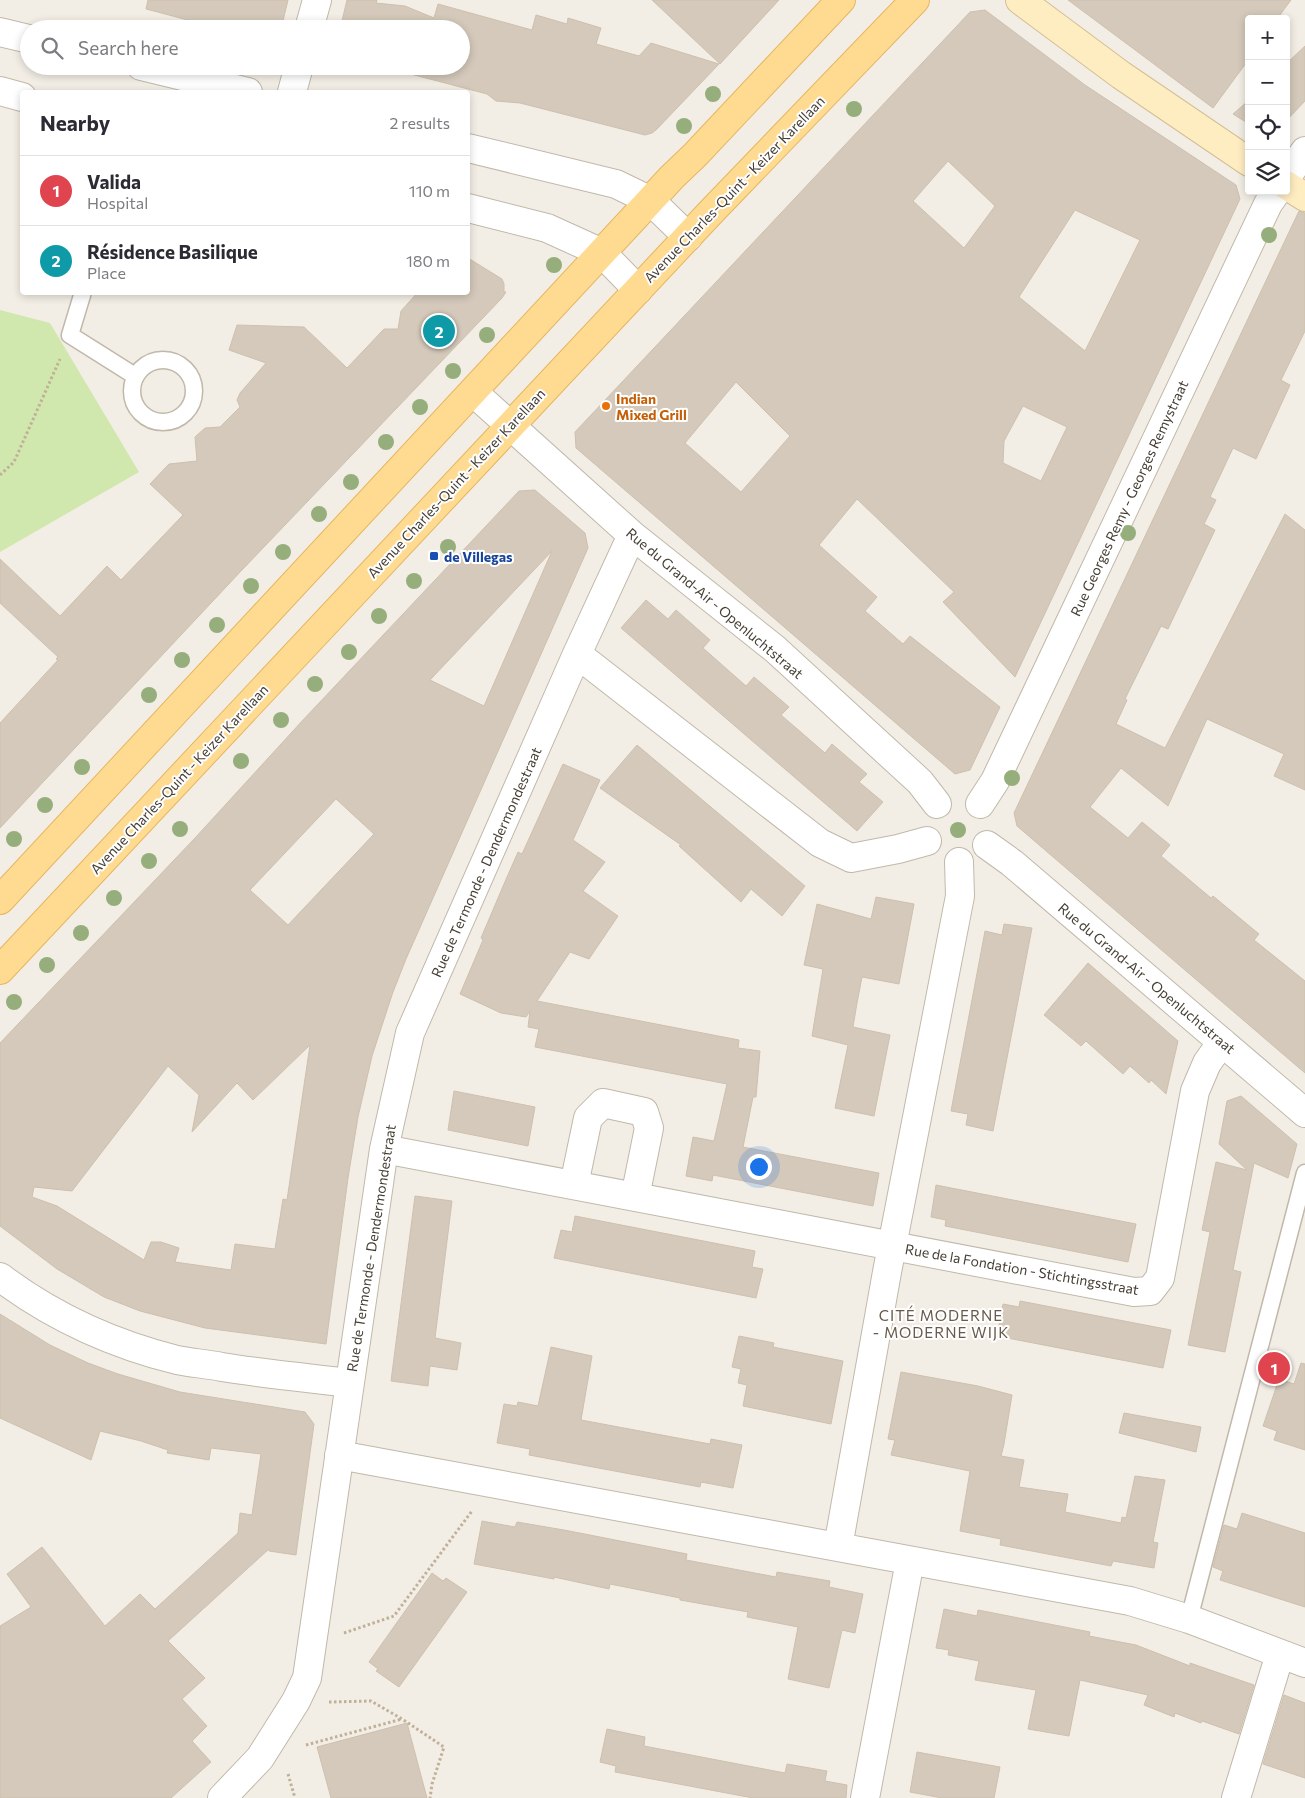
<!DOCTYPE html>
<meta charset="utf-8">
<style>
:root{--surface:#fff;--page:#f2f2f3;--text:#2b2b33;--muted:#7c7c81;--line:#e1e1e2;--accent:#fd2812}
body{margin:0;font-family:Commissioner,sans-serif;background:var(--page);color:var(--text)}
.controls{position:absolute;right:15px;top:15px;display:grid;overflow:hidden;border-radius:5px;box-shadow:0 2px 8px #0003}
.controls button{width:45px;height:45px;display:grid;place-items:center;padding:0;border:0;border-bottom:1px solid var(--line);background:var(--surface);color:var(--text);font:25px sans-serif}
.you{position:absolute;left:758px;top:1166px;width:18px;height:18px;margin:-12px;border:4px solid #fff;border-radius:50%;background:#1a73e8;box-shadow:0 0 0 8px #1a73e833}
.badge{display:grid;place-items:center;width:32px;height:32px;border-radius:50%;background:var(--accent);color:#fff;font-size:16px;font-weight:700}
.pin{position:absolute;translate:-50% -50%;border:2px solid #fff;box-shadow:0 1px 5px #0006}
.list{margin:0;padding:0;list-style:none}
h2{display:flex;justify-content:space-between;align-items:center;height:65px;margin:0;padding:0 20px;font-size:21px}
h2 small{font-size:16px;font-weight:400;color:var(--muted)}
.list li{display:grid;grid-template-columns:32px 1fr auto;gap:15px;align-items:center;box-sizing:border-box;height:70px;padding:0 20px;border-top:1px solid var(--line)}
.list b{display:block;font-size:19px;white-space:nowrap}
.list p{margin:0;font-size:16px;white-space:nowrap;color:var(--muted)}
.list em{font-size:16px;font-style:normal;color:var(--muted)}
.icon{flex:none;width:28px;height:28px;fill:none;stroke:currentColor;stroke-width:2;stroke-linecap:round;stroke-linejoin:round}
.map{position:relative;flex:none;width:1305px;height:1798px;overflow:hidden}
.search{position:absolute;background:var(--surface);box-shadow:0 2px 8px #0003;left:20px;top:20px;width:450px;height:55px;display:flex;align-items:center;gap:12px;box-sizing:border-box;padding:0 18px;border-radius:28px;color:var(--muted);font-size:19px}
.panel{position:absolute;background:var(--surface);box-shadow:0 2px 8px #0003;left:20px;top:90px;width:450px;height:205px;border-radius:5px}
.map>svg:first-child{display:block}
.green{fill:#d0e8ad}
.building{fill:#d4c9ba;stroke:#cfc0ad;fill-rule:evenodd}
.lines{fill:none;stroke-linecap:round;stroke-linejoin:round}
.lane-casing{stroke:#c1b8aa;stroke-width:19}
.street-casing{stroke:#c1b8aa;stroke-width:30}
.secondary-casing{stroke:#d4bf94;stroke-width:30}
.primary-casing{stroke:#e5b660;stroke-width:30}
.path{stroke:#c0b098;stroke-width:3;stroke-dasharray:2.5 2.5;stroke-linecap:butt}
.lane{stroke:#fff;stroke-width:16}
.street{stroke:#fff;stroke-width:28}
.secondary{stroke:#ffedc2;stroke-width:28}
.primary{stroke:#ffda91;stroke-width:28}
.tree{fill:#96ad7c}
.food-dot{fill:#e8710a;stroke:#fff;stroke-width:2}
.transit-dot{fill:#1a4fb4;stroke:#fff;stroke-width:2}
.labels{text-anchor:middle;dominant-baseline:central;stroke-width:4;stroke-linejoin:round;paint-order:stroke}
.street-label{font-size:14px;fill:#453e34;stroke:#fff}
.food-label{font-size:14px;font-weight:bold;fill:#c56008;stroke:#fff;text-anchor:start}
.transit-label{font-size:14px;font-weight:bold;fill:#164399;stroke:#fff;text-anchor:start}
.neighbourhood-label{font-size:15px;letter-spacing:1px;fill:#685b4b;stroke:#fff}
</style>
<div class="map">
<svg width="1305" height="1798" viewBox="0 0 1305 1798">
<rect width="100%" height="100%" fill="#f3eee5"/>
<!-- green -->
<path class="green" d="M0 310 50 323 139 472 0 552Z"/>
<!-- building -->
<path class="building" d="M148 0H288L281 29H222L146 9Z
M347 0H377L376 3 405 6 434 18 438 4 532 30 536 15 567 24 568 18 601 28 596 44 639 56 651 43 719 64 657 129 652 133 645 135 520 103 496 101 487 94 380 66H461V29H340Z
M652 0H779L720 64Z
M1068 0H1291L1277 19H1249V59L1213 108Z
M985 10 1085 85 1236 185 1240 199 1015 677 943 602 954 592 857 499 819 545 877 597 865 611 903 644 910 636 1000 707 970 770 955 774 576 448 575 432 970 12ZM948 161 995 206 964 248 913 201ZM1075 210 1140 240 1085 351 1019 297ZM736 382 790 436 741 492 685 443ZM1023 406 1067 427 1041 481 1003 463 1004 441Z
M1305 46V101L1286 121V64Z
M1249 100V124L1233 114Z
M1299 211 1305 213V331L1281 380 1290 385 1256 459 1233 448 1210 497 1216 500 1204 524 1215 530 1168 629 1161 626 1125 699 1127 700 1116 724 1165 748 1285 514 1305 530V790L1274 776 1284 754 1207 719 1168 806 1121 768 1090 807 1128 838 1142 822 1170 845 1161 856 1211 898 1213 896 1259 934 1254 940 1305 981V1073L1017 826 1014 813Z
M468 258 502 279 504 284V292H506L502 298 242 570 0 828V723L58 660 56 659 58 657 0 603V559L60 616 107 566 121 580 183 515 150 484 169 464 197 461 195 437 205 428 220 427 240 407 237 400 240 393 266 363 229 350 237 325 304 327 347 368 384 329H398L401 311 418 292H468Z
M535 490 585 533 588 548 406 959 393 992 372 1056 358 1117 348 1178 326 1344 205 1328 140 1311 104 1297 57 1269 0 1226V1043L195 838 303 720 519 491ZM552 551 484 706 430 680ZM336 799 374 834 288 925 250 890ZM310 1045 287 1200 283 1199 275 1249 235 1244 231 1270 175 1262 179 1248 161 1242H151L144 1260 57 1206 32 1197 34 1187 72 1191 168 1066 199 1095 192 1132 237 1083 253 1100Z
M646 600 668 619 676 610 710 640 703 648 746 686 754 677 789 707 781 715 825 753 832 744 867 774 859 782 883 802 857 831 621 628Z
M637 745 805 886 782 916 751 889 741 902 679 846 681 845 600 788Z
M563 764 600 780 573 840 605 862 583 891 618 916 589 959 570 952 537 1001 739 1040 738 1048 760 1051 756 1097H753L743 1147 879 1173 873 1206 713 1175 712 1181 686 1176 693 1137 714 1141 727 1084 535 1047 539 1029 528 1027 530 1011 526 1017 501 1013 460 994 483 940 481 938 507 877 518 852 522 854Z
M876 897 914 904 899 984 862 977 857 1003 853 1027 890 1035 874 1116 835 1108 848 1045 812 1036 823 969 804 965 817 904 871 919Z
M1004 924 1032 928 993 1131 966 1125 968 1114 951 1111 985 931 1002 935Z
M1088 963 1178 1041 1166 1094 1151 1080 1149 1083 1130 1066 1123 1074 1086 1041 1081 1046 1044 1015Z
M454 1091 535 1107 528 1146 448 1130Z
M1241 1096 1297 1144 1288 1178 1254 1163 1233 1270 1241 1272 1225 1352 1188 1345 1210 1232 1202 1230 1216 1162 1247 1170 1219 1144 1227 1101Z
M936 1185 1136 1224 1128 1262 945 1226 946 1220 931 1217Z
M415 1196 452 1201 435 1338 461 1343 457 1370 430 1366 428 1386 391 1381Z
M575 1216 755 1251 752 1267 763 1269 756 1298 554 1258 561 1230 572 1232Z
M1020 1301 1171 1330 1163 1368 997 1336 1003 1304 1019 1307Z
M0 1314 50 1345 88 1363 118 1374 180 1392 305 1412 314 1424 296 1555 269 1551V1549L168 1641 205 1678 182 1699 207 1726 192 1741 211 1762 171 1798H0V1626L31 1607 7 1574 42 1547 105 1626 140 1594 155 1609 238 1533 240 1513 252 1515 261 1454 211 1448 209 1460 167 1453 168 1450 141 1441 100 1431 91 1460 0 1418Z
M739 1336 774 1343 773 1347 843 1361 831 1424 743 1406 747 1385 738 1383 741 1369 732 1367Z
M551 1347 592 1356 581 1420 710 1444 711 1439 742 1445 733 1488 701 1482 700 1487 529 1455 530 1449 497 1443 504 1404 517 1406 518 1402 538 1406Z
M1301 1363 1305 1364V1450L1274 1440 1277 1431 1263 1426 1279 1379 1294 1384Z
M901 1372 978 1386 1012 1395 1004 1444 1001 1456 1024 1460 1019 1487 1068 1494 1065 1512 1121 1523 1122 1517 1126 1518 1135 1476 1165 1480 1153 1542 1158 1543 1154 1568 1113 1561 1111 1566 1000 1545 1001 1539 960 1531 970 1471 891 1455 895 1440 888 1439Z
M1124 1413 1201 1427 1196 1452 1119 1433Z
M1242 1513 1305 1533V1607L1220 1580 1223 1571 1213 1567 1224 1525 1237 1529Z
M482 1521 515 1527 517 1522 564 1530 687 1554 686 1560 776 1577 777 1572 830 1581 829 1587 863 1594 855 1633 842 1630 829 1688 788 1679 798 1627 747 1617 748 1612 680 1600V1598L610 1584 609 1589 554 1577V1579L474 1564Z
M432 1573 443 1581 446 1578 467 1592 399 1687 376 1671 378 1669 369 1662Z
M944 1609 977 1616 978 1610 1090 1632 1089 1636 1136 1645 1190 1666V1663L1254 1685 1239 1734 1202 1721 1201 1723 1175 1713 1174 1717 1144 1705 1148 1695 1080 1680 1069 1736 1028 1729 1036 1690 975 1680 979 1661 948 1655 949 1650 936 1648Z
M1284 1695 1305 1703V1778L1263 1764Z
M407 1723 427 1798H331L317 1747Z
M607 1729 645 1737 644 1746 785 1773 787 1764 827 1771 825 1781 847 1785 846 1798H753L615 1772 616 1766 600 1762Z
M917 1752 1000 1767 994 1798H942L910 1792Z"/>
<g class="lines">
<defs>
<path id="lane" d="M83 292 70 335 135 376
M132 391a31 31 0 1 1 62 0a31 31 0 1 1-62 0Z
M1189 1619 1305 1173"/>
<path id="street" d="M309 29 317 0
M0 32 29 39
M141 66 248 92
M0 91 22 97
M292 92 299 66
M468 148 616 184 651 201 688 237
M1286 178 1305 151
M468 208 547 228 602 253 638 290
M473 392 632 535 775 649 920 782 937 804
M577 654 820 843 851 858 898 849 927 841
M980 804 995 781 1268 204 1277 191
M987 845 1012 863 1305 1113
M384 1149 1134 1292 1150 1291 1160 1278 1195 1091 1207 1063 1222 1042
M574 1185 588 1118 603 1103 644 1112 649 1128 635 1197
M0 1277C53 1317 113 1344 177 1360 192 1363 207 1364 222 1367 265 1374 308 1378 350 1383
M339 1455 1130 1601 1189 1619 1305 1663
M838 1547 887 1272 960 896 959 862
M222 1798 260 1758 296 1701 307 1678 384 1149 410 1033 577 654 632 535
M865 1798 910 1561
M1236 1798 1280 1654"/>
<path id="secondary" d="M1020 0 1121 75 1249 162
M1286 185 1305 197"/>
<path id="primary" d="M0 900 672 177 695 155 841 0
M0 970 710 213 915 0"/>
</defs>
<!-- lane casing -->
<use href="#lane" class="lane-casing"/>
<!-- street casing -->
<use href="#street" class="street-casing"/>
<!-- secondary casing -->
<use href="#secondary" class="secondary-casing"/>
<!-- primary casing -->
<use href="#primary" class="primary-casing"/>
<!-- path -->
<path class="path" d="M0 475 14 462 60 359
M344 1633 394 1616 472 1511
M329 1702 371 1701 402 1719 444 1747 432 1784 430 1798
M306 1745 402 1719
M288 1774 295 1798"/>
<!-- lane -->
<use href="#lane" class="lane"/>
<!-- street -->
<use href="#street" class="street"/>
<!-- secondary -->
<use href="#secondary" class="secondary"/>
<!-- primary -->
<use href="#primary" class="primary"/>
</g>
<!-- trees -->
<g class="tree">
<circle cx="713" cy="94" r="8"/>
<circle cx="854" cy="109" r="8"/>
<circle cx="684" cy="126" r="8"/>
<circle cx="1269" cy="235" r="8"/>
<circle cx="554" cy="265" r="8"/>
<circle cx="487" cy="335" r="8"/>
<circle cx="453" cy="371" r="8"/>
<circle cx="420" cy="407" r="8"/>
<circle cx="386" cy="442" r="8"/>
<circle cx="351" cy="482" r="8"/>
<circle cx="319" cy="514" r="8"/>
<circle cx="1128" cy="533" r="8"/>
<circle cx="448" cy="547" r="8"/>
<circle cx="283" cy="552" r="8"/>
<circle cx="414" cy="581" r="8"/>
<circle cx="251" cy="586" r="8"/>
<circle cx="379" cy="616" r="8"/>
<circle cx="217" cy="625" r="8"/>
<circle cx="349" cy="652" r="8"/>
<circle cx="182" cy="660" r="8"/>
<circle cx="315" cy="684" r="8"/>
<circle cx="149" cy="695" r="8"/>
<circle cx="281" cy="720" r="8"/>
<circle cx="241" cy="761" r="8"/>
<circle cx="82" cy="767" r="8"/>
<circle cx="1012" cy="778" r="8"/>
<circle cx="45" cy="805" r="8"/>
<circle cx="180" cy="829" r="8"/>
<circle cx="958" cy="830" r="8"/>
<circle cx="14" cy="839" r="8"/>
<circle cx="149" cy="861" r="8"/>
<circle cx="114" cy="898" r="8"/>
<circle cx="81" cy="933" r="8"/>
<circle cx="47" cy="965" r="8"/>
<circle cx="14" cy="1002" r="8"/>
</g>
<!-- markers -->
<circle class="food-dot" cx="606" cy="406" r="5"/>
<rect class="transit-dot" x="429" y="551" width="10" height="10" rx="2.5"/>
<g class="labels">
<!-- street labels -->
<g class="street-label">
<text transform="translate(734 189) rotate(-46)">Avenue Charles-Quint - Keizer Karellaan</text>
<text transform="translate(456 483) rotate(-47)">Avenue Charles-Quint - Keizer Karellaan</text>
<text transform="translate(1129 498) rotate(-65)">Rue Georges Remy - Georges Remystraat</text>
<text transform="translate(715 603) rotate(40)">Rue du Grand-Air - Openluchtstraat</text>
<text transform="translate(179 779) rotate(-47)">Avenue Charles-Quint - Keizer Karellaan</text>
<text transform="translate(486 862) rotate(-66)">Rue de Termonde - Dendermondestraat</text>
<text transform="translate(1147 978) rotate(40)">Rue du Grand-Air - Openluchtstraat</text>
<text transform="translate(371 1248) rotate(-81)">Rue de Termonde - Dendermondestraat</text>
<text transform="translate(1022 1269) rotate(10)">Rue de la Fondation - Stichtingsstraat</text>
</g>
<!-- food labels -->
<g class="food-label">
<text x="616" y="398">Indian<tspan x="616" dy="16">Mixed Grill</tspan></text>
</g>
<!-- transit labels -->
<g class="transit-label">
<text x="444" y="556">de Villegas</text>
</g>
<!-- neighbourhood labels -->
<g class="neighbourhood-label">
<text x="941" y="1315">CITÉ MODERNE<tspan x="941" dy="17">- MODERNE WIJK</tspan></text>
</g>
</g>
</svg>
<div class="controls">
<button>+</button>
<button>−</button>
<button><svg class="icon" aria-label="locate" viewBox="0 0 24 24"><circle cx="12" cy="12" r="6"/><path d="M12 2v4M12 18v4M2 12h4M18 12h4"/></svg></button>
<button><svg class="icon" aria-label="layers" viewBox="0 0 24 24"><path d="M12 4l9 5-9 5-9-5zM3 14l9 5 9-5"/></svg></button>
</div>
<div class="you"></div>
<div class="pin badge" style="left:1274px;top:1368px;background:#e0444e">1</div>
<div class="pin badge" style="left:439px;top:331px;background:#0f9aa8">2</div>
<div class="search"><svg class="icon" aria-label="search" viewBox="0 0 24 24"><circle cx="10" cy="10" r="6"/><path d="M15 15l6 6"/></svg>Search here</div>
<section class="panel">
<h2>Nearby<small>2 results</small></h2>
<ul class="list">
<li><span class="badge" style="background:#e0444e">1</span><div><b>Valida</b><p>Hospital</p></div><em>110 m</em></li>
<li><span class="badge" style="background:#0f9aa8">2</span><div><b>Résidence Basilique</b><p>Place</p></div><em>180 m</em></li>
</ul>
</section>
</div>
